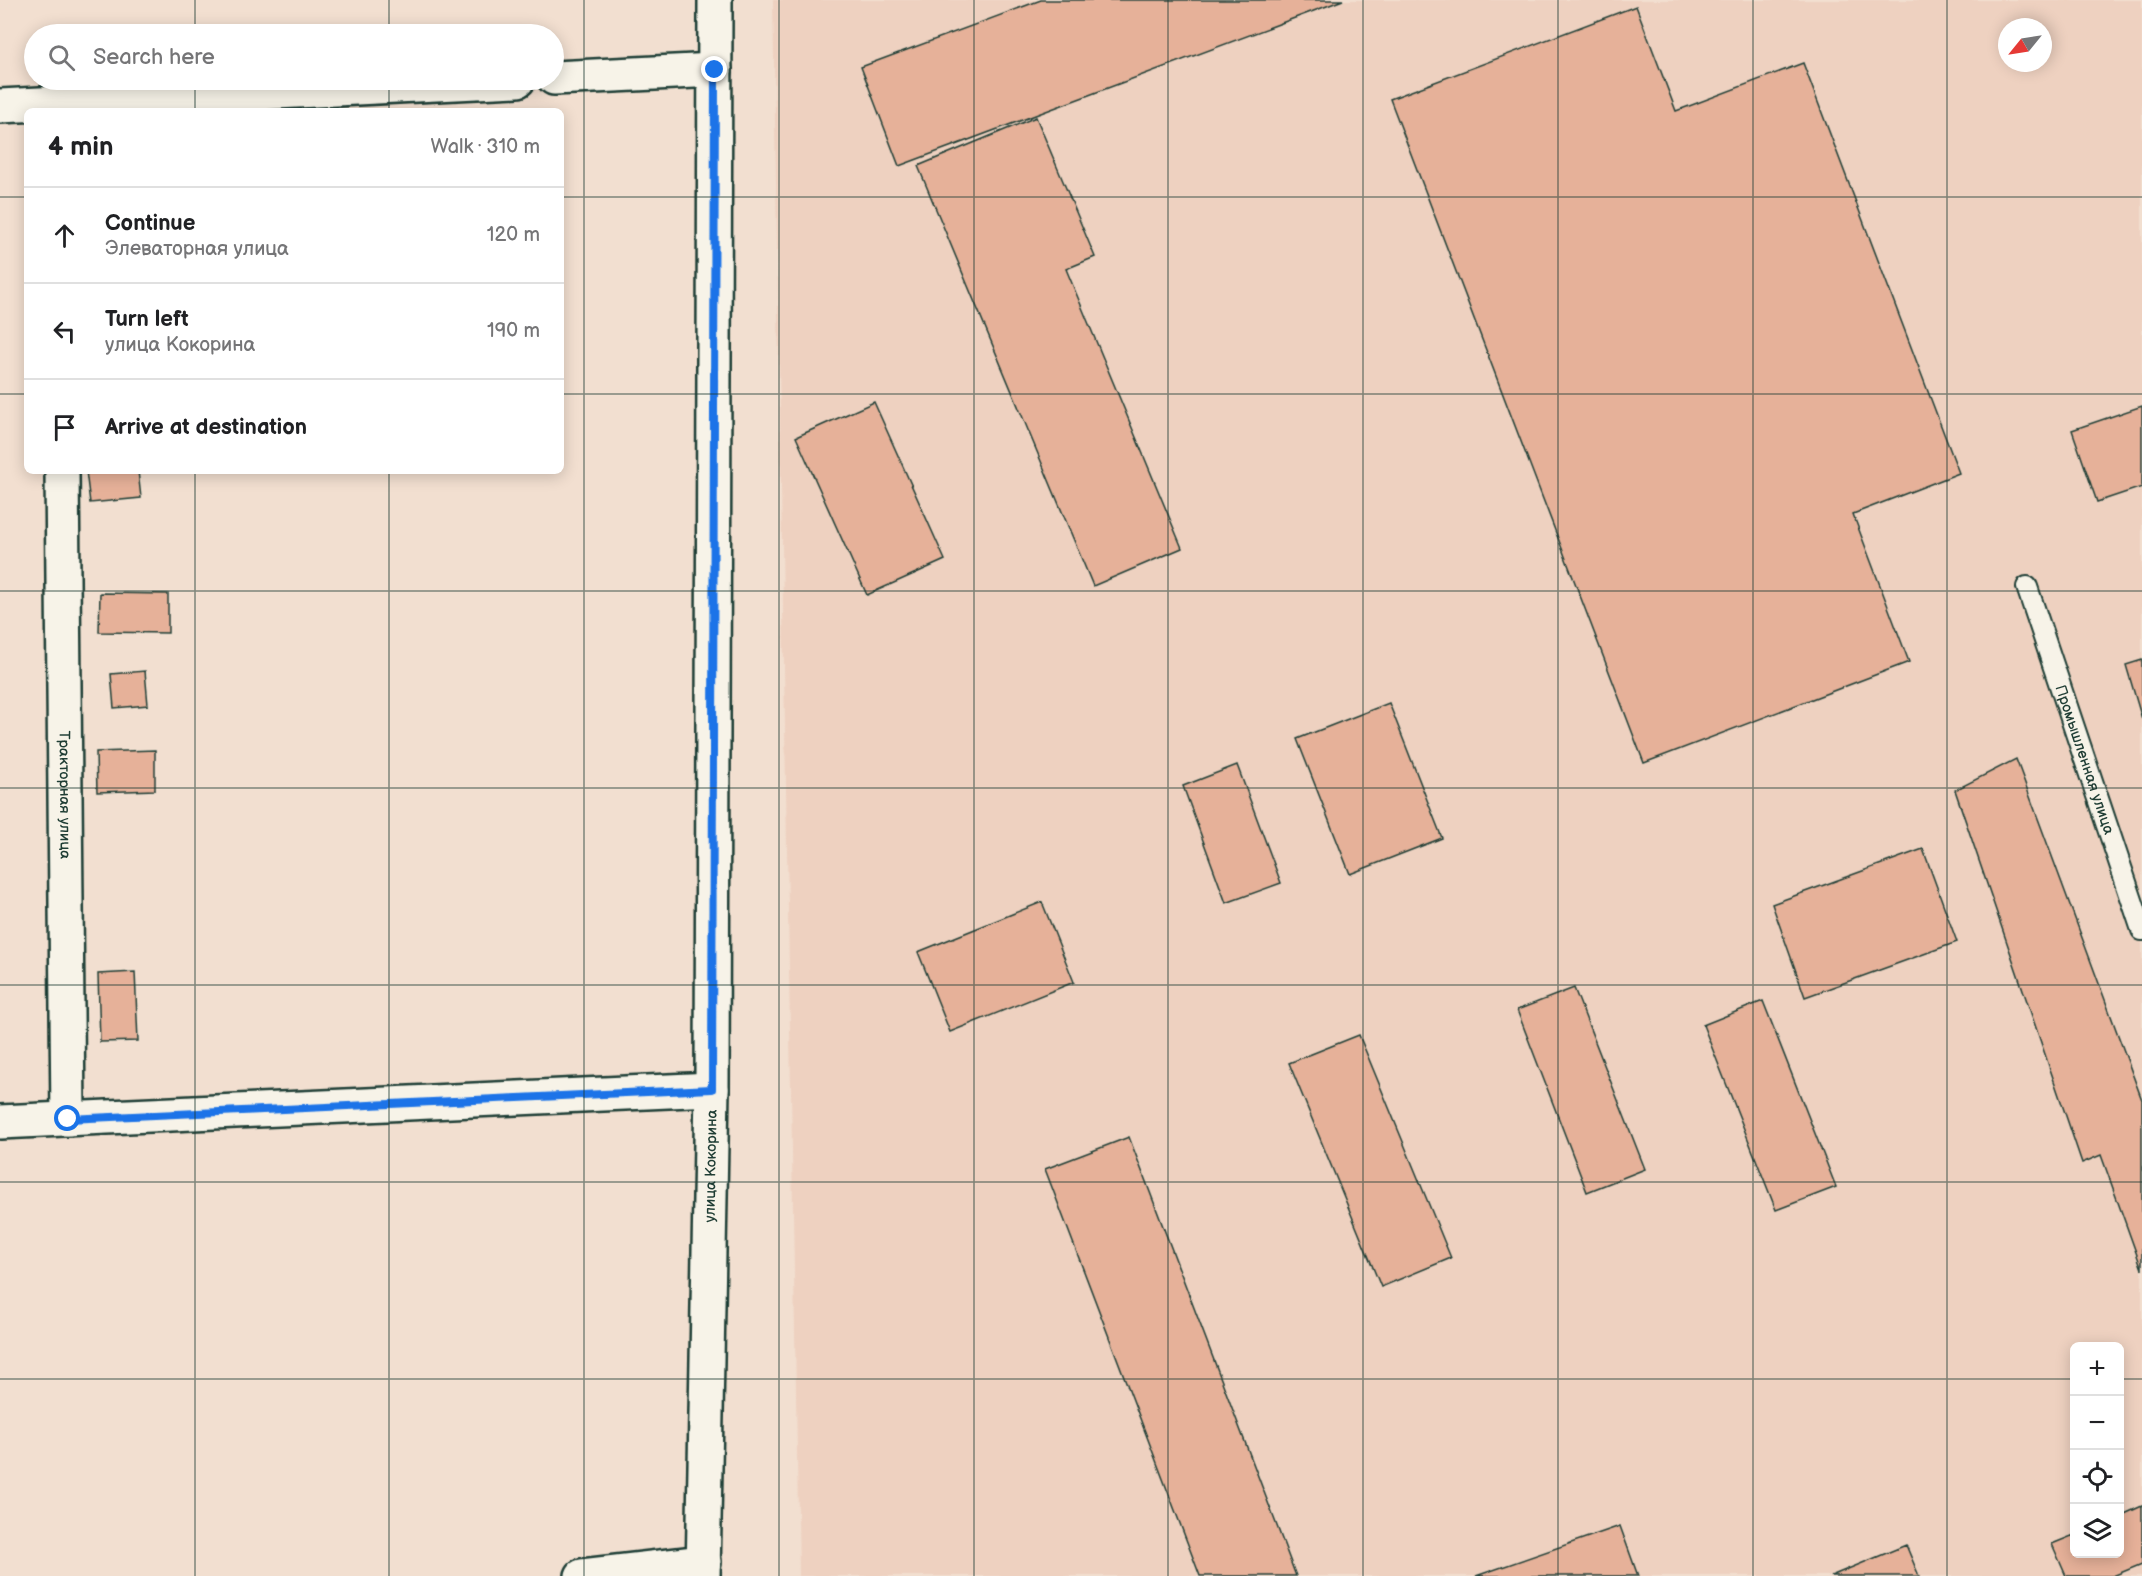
<!DOCTYPE html>
<meta charset="utf-8">
<style>
:root{--surface:#fff;--page:#f2f2f2;--text:#202124;--muted:#757577;--line:#e0e0e0}
body{margin:0;font-family:"Balsamiq Sans",sans-serif;background:var(--page);color:var(--text)}
.controls{position:absolute;right:18px;bottom:18px;display:grid;overflow:hidden;border-radius:9px;box-shadow:0 3px 15px #0003}
.controls button{width:54px;height:54px;display:grid;place-items:center;padding:0;border:0;border-bottom:2px solid var(--line);background:var(--surface);color:var(--text);font:30px sans-serif}
.compass{position:absolute;left:1998px;top:18px;width:54px;height:54px;border-radius:50%;background:var(--surface);box-shadow:0 3px 15px #0003;rotate:240deg}
.stop{position:absolute;width:18px;height:18px;margin:-14px;border:4px solid #1a73e8;border-radius:50%;background:#fff}
.stop.end{background:#1a73e8;border-color:#fff;box-shadow:0 2px 6px #0008}
.list{margin:0;padding:0;list-style:none}
h2{display:flex;justify-content:space-between;align-items:center;height:78px;margin:0;padding:0 24px;font-size:26px}
h2 small{font-size:20px;font-weight:400;color:var(--muted)}
.list li{display:grid;grid-template-columns:39px 1fr auto;gap:18px;align-items:center;box-sizing:border-box;height:96px;padding:0 24px;border-top:2px solid var(--line)}
.list b{display:block;font-size:22px;white-space:nowrap}
.list p{margin:0;font-size:20px;white-space:nowrap;color:var(--muted)}
.list em{font-size:20px;font-style:normal;color:var(--muted)}
.icon{flex:none;width:33px;height:33px;fill:none;stroke:currentColor;stroke-width:2;stroke-linecap:round;stroke-linejoin:round}
.map{position:relative;flex:none;width:2142px;height:1576px;overflow:hidden}
.search{position:absolute;background:var(--surface);box-shadow:0 3px 15px #0003;left:24px;top:24px;width:540px;height:66px;display:flex;align-items:center;gap:15px;box-sizing:border-box;padding:0 21px;border-radius:33px;color:var(--muted);font-size:22px}
.panel{position:absolute;background:var(--surface);box-shadow:0 3px 15px #0003;left:24px;top:108px;width:540px;height:366px;border-radius:9px}
.map>svg:first-child{display:block}
.built{fill:#eed1c0;fill-rule:evenodd}
.building{fill:#e6b199;stroke:#1f3d34;stroke-width:1.5}
.lines{fill:none;stroke-linecap:round;stroke-linejoin:round}
.lane-casing{stroke:#1f3d34;stroke-width:24}
.street-casing{stroke:#1f3d34;stroke-width:38}
.secondary-casing{stroke:#1f3d34;stroke-width:38}
.lane{stroke:#f7f3e8;stroke-width:20}
.street{stroke:#f7f3e8;stroke-width:33}
.secondary{stroke:#f7f3e8;stroke-width:33}
.route{stroke:#1a73e8;stroke-width:8}
.grid{fill:none;stroke:#1f3d34;stroke-width:1.5;stroke-opacity:0.55}
.labels{text-anchor:middle;dominant-baseline:central;stroke-width:6;stroke-linejoin:round;paint-order:stroke}
.street-label{font-size:15px;fill:#1f3d34;stroke:#f7f3e8}
</style>
<div class="map">
<svg width="2142" height="1576" viewBox="0 0 2142 1576">
<rect width="100%" height="100%" fill="#f2dfd0"/>
<filter id="ink" filterUnits="userSpaceOnUse"><feTurbulence type="fractalNoise" baseFrequency=".0167" numOctaves="2"/><feDisplacementMap in="SourceGraphic" scale="12" xChannelSelector="R" yChannelSelector="G"/><feConvolveMatrix kernelMatrix="1 2 1 2 8 2 1 2 1" color-interpolation-filters="sRGB"/></filter>
<g filter="url(#ink)">
<!-- built -->
<path class="built" d="M773 0H2142V1576H799ZM2007 27H2043V63H2007ZM2074 1346H2120V1554H2074Z"/>
<!-- building -->
<path class="building" d="M1041 0H1343L899 166 861 67Z
M1636 6 1676 111 1803 63 1959 473 1853 514 1909 662 1644 763 1390 99Z
M1036 117 1095 257 1066 269 1182 548 1093 586 918 166Z
M874 402 945 560 867 595 796 437Z
M2142 406V487L2097 502 2072 430Z
M86 471H138L141 498 90 503Z
M100 593 168 594V633L99 632Z
M2142 660V719L2126 665Z
M145 671 148 705 114 708 111 674Z
M1389 703 1442 838 1350 874 1297 739Z
M155 750V790L97 792 96 752Z
M2016 759 2142 1100V1269L2101 1155 2082 1163 1955 790Z
M1237 765 1281 883 1226 903 1183 786Z
M1923 849 1957 942 1805 997 1772 904Z
M1042 902 1074 982 950 1032 918 952Z
M135 972 138 1041 100 1042 98 974Z
M1574 988 1645 1169 1587 1192 1517 1010Z
M1763 1001 1836 1187 1776 1210 1703 1025Z
M1359 1035 1451 1258 1381 1287 1289 1063Z
M1129 1137 1296 1576H1200L1045 1169Z
M2142 1506V1564L2113 1576H2066L2052 1544 2074 1535V1554H2120V1516Z
M1620 1526 1638 1576H1476Z
M1906 1545 1919 1576H1831Z"/>
<g class="lines">
<defs>
<g id="lane">
<path id="s1" d="M2027 587 2142 930"/>
</g>
<g id="street">
<path d="M554 78 715 70"/>
<path d="M0 106 518 80"/>
<path id="s2" d="M62 471 68 1119"/>
<path d="M0 1122 712 1089"/>
<path d="M582 1576 704 1562"/>
</g>
<g id="secondary">
<path id="s3" d="M703 1576 712 1089 715 0"/>
</g>
</defs>
<!-- lane casing -->
<use href="#lane" class="lane-casing"/>
<!-- street casing -->
<use href="#street" class="street-casing"/>
<!-- secondary casing -->
<use href="#secondary" class="secondary-casing"/>
<!-- lane -->
<use href="#lane" class="lane"/>
<!-- street -->
<use href="#street" class="street"/>
<!-- secondary -->
<use href="#secondary" class="secondary"/>
</g>
</g>
<g class="lines" filter="url(#ink)">
<!-- route -->
<path class="route" d="M68 1119 712 1089 715 70"/>
</g>
<!-- grid -->
<path class="grid" d="M195 0V34M389 0V34M584 0V1576M779 0V1576M974 0V1576M1168 0V1576M1363 0V1576M1558 0V1576M1753 0V1576M1947 0V1576M195 80V111M389 80V111M0 197H27M561 197H2142M0 394H27M561 394H2142M195 471V1576M389 471V1576M0 591H2142M0 788H2142M0 985H2142M0 1182H2142M0 1379H2074M2120 1379H2142"/>
<g class="labels">
<!-- street labels -->
<g class="street-label">
<text stroke="none"><textPath href="#s1" startOffset="182">Промышленная улица</textPath></text>
<text stroke="none"><textPath href="#s2" startOffset="324">Тракторная улица</textPath></text>
<text stroke="none"><textPath href="#s3" startOffset="410">улица Кокорина</textPath></text>
</g>
</g>
</svg>
<div class="controls">
<button>+</button>
<button>−</button>
<button><svg class="icon" aria-label="locate" viewBox="0 0 24 24"><circle cx="12" cy="12" r="6"/><path d="M12 2v4M12 18v4M2 12h4M18 12h4"/></svg></button>
<button><svg class="icon" aria-label="layers" viewBox="0 0 24 24"><path d="M12 4l9 5-9 5-9-5zM3 14l9 5 9-5"/></svg></button>
</div>
<svg class="compass" viewBox="-18 -18 36 36"><path d="M0-13l5 13h-10z" fill="#e53935"/><path d="M0 13l5-13h-10z" fill="#757577"/></svg>
<div class="stop" style="left:68px;top:1119px"></div>
<div class="stop end" style="left:715px;top:70px"></div>
<div class="search"><svg class="icon" aria-label="search" viewBox="0 0 24 24"><circle cx="10" cy="10" r="6"/><path d="M15 15l6 6"/></svg>Search here</div>
<section class="panel">
<h2>4 min<small>Walk · 310 m</small></h2>
<ul class="list">
<li><svg class="icon" aria-label="ahead" viewBox="0 0 24 24"><path d="M12 20V5M6 11l6-6 6 6"/></svg><div><b>Continue</b><p>Элеваторная улица</p></div><em>120 m</em></li>
<li><svg class="icon" aria-label="left" viewBox="0 0 24 24"><path d="M17 20v-9H6M10 6l-5 5 5 5"/></svg><div><b>Turn left</b><p>улица Кокорина</p></div><em>190 m</em></li>
<li><svg class="icon" aria-label="arrive" viewBox="0 0 24 24"><path d="M6 21V4h12l-3 4 3 4H6"/></svg><div><b>Arrive at destination</b></div></li>
</ul>
</section>
</div>
